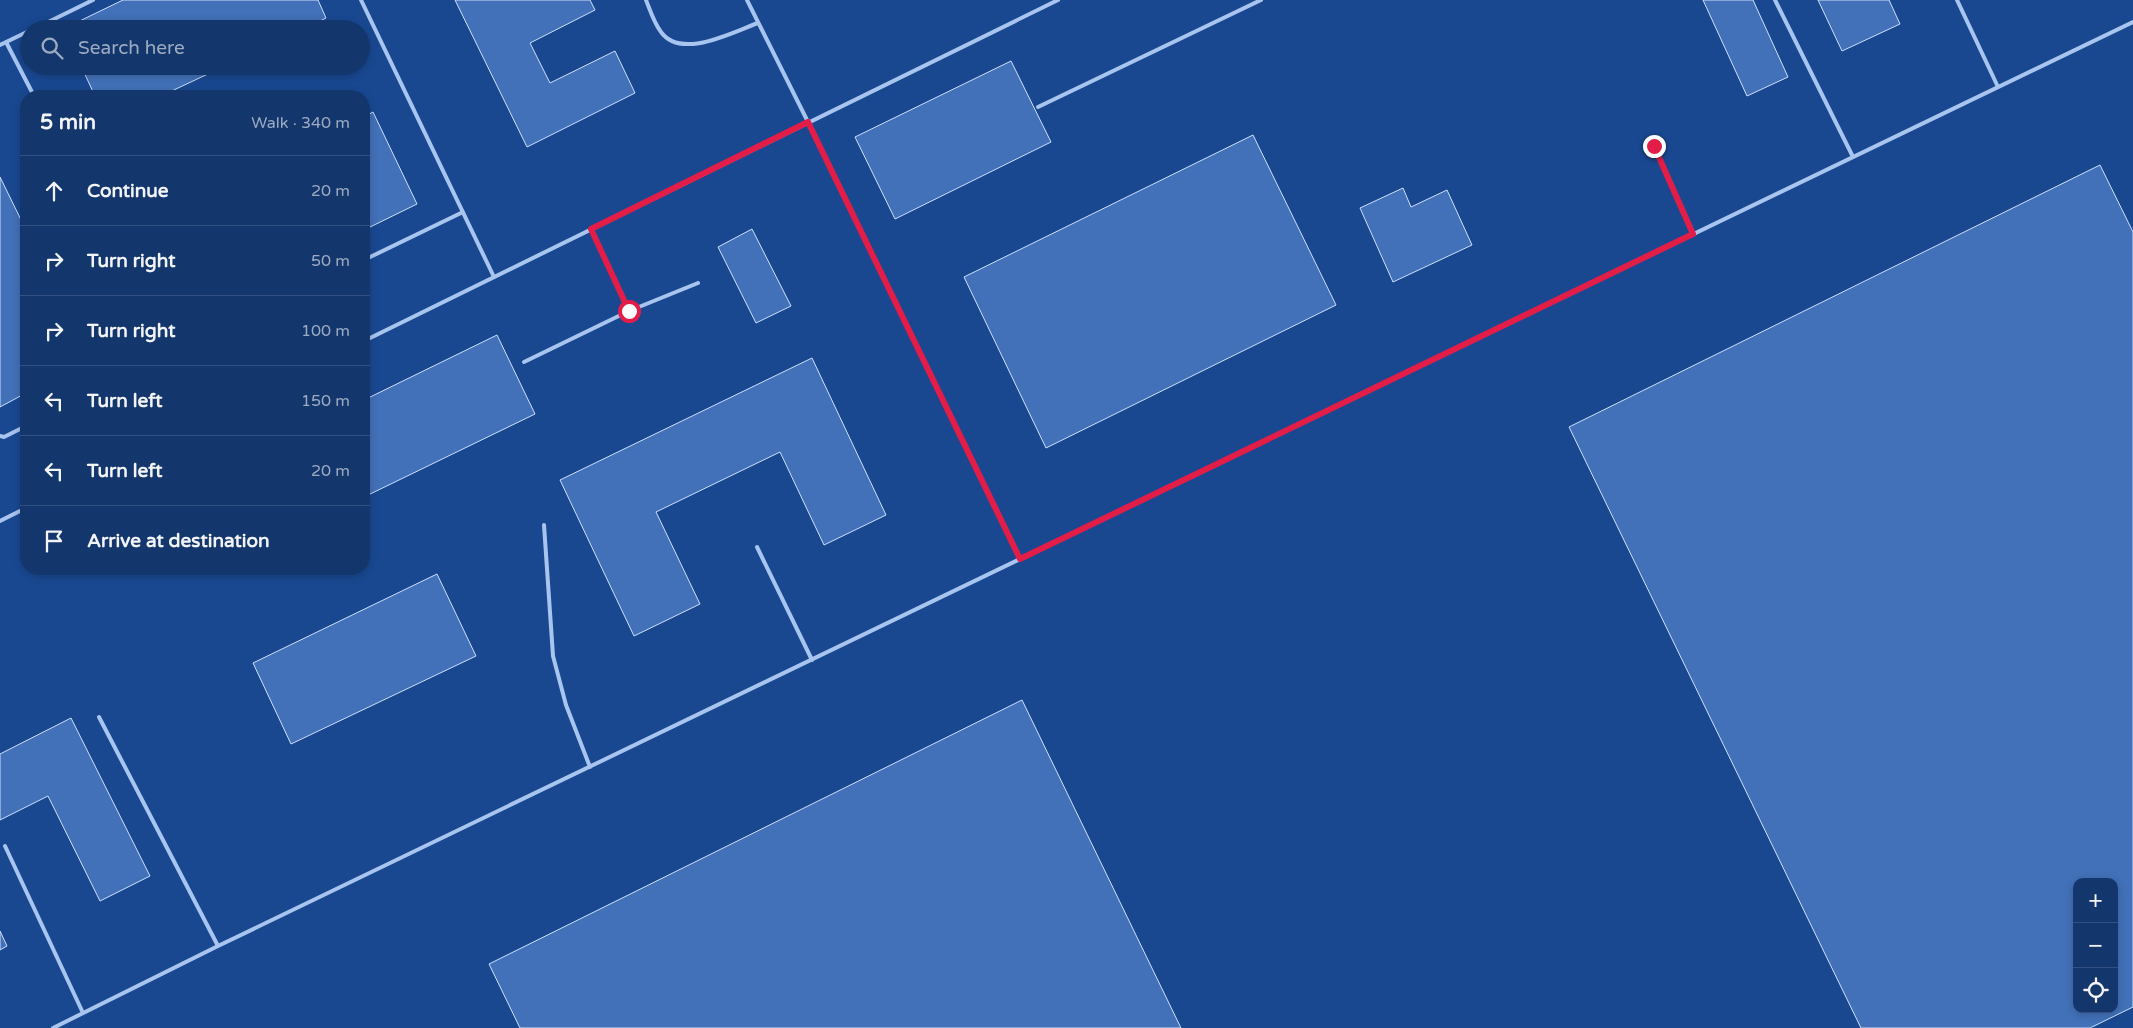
<!DOCTYPE html>
<meta charset="utf-8">
<style>
:root{--surface:#13366d;--page:#1c3e72;--text:#f1f3f6;--muted:#9dabc2;--line:#325080}
body{margin:0;font-family:"Varela Round",sans-serif;background:var(--page);color:var(--text)}
.controls{position:absolute;right:15px;bottom:15px;display:grid;overflow:hidden;border-radius:10px;box-shadow:0 2px 8px #0003}
.controls button{width:45px;height:45px;display:grid;place-items:center;padding:0;border:0;border-bottom:1px solid var(--line);background:var(--surface);color:var(--text);font:25px sans-serif}
.stop{position:absolute;width:15px;height:15px;margin:-11px;border:4px solid #e11d48;border-radius:50%;background:#fff}
.stop.end{background:#e11d48;border-color:#fff;box-shadow:0 1px 5px #0008}
.list{margin:0;padding:0;list-style:none}
h2{display:flex;justify-content:space-between;align-items:center;height:65px;margin:0;padding:0 20px;font-size:21px}
h2 small{font-size:16px;font-weight:400;color:var(--muted)}
.list li{display:grid;grid-template-columns:32px 1fr auto;gap:15px;align-items:center;box-sizing:border-box;height:70px;padding:0 20px;border-top:1px solid var(--line)}
.list b{display:block;font-size:19px;white-space:nowrap}
.list em{font-size:16px;font-style:normal;color:var(--muted)}
.icon{flex:none;width:28px;height:28px;fill:none;stroke:currentColor;stroke-width:2;stroke-linecap:round;stroke-linejoin:round}
.map{position:relative;flex:none;width:2133px;height:1028px;overflow:hidden}
.search{position:absolute;background:var(--surface);box-shadow:0 2px 8px #0003;left:20px;top:20px;width:350px;height:55px;display:flex;align-items:center;gap:12px;box-sizing:border-box;padding:0 18px;border-radius:28px;color:var(--muted);font-size:19px}
.panel{position:absolute;background:var(--surface);box-shadow:0 2px 8px #0003;left:20px;top:90px;width:350px;height:485px;border-radius:20px}
.map>svg:first-child{display:block}
.building{fill:#4271b9;stroke:#cee0fb;fill-rule:evenodd}
.lines{fill:none;stroke-linecap:round;stroke-linejoin:round}
.service{stroke:#a8c5ef;stroke-width:4}
.route{stroke:#e11d48;stroke-width:6}
</style>
<div class="map">
<svg width="2133" height="1028" viewBox="0 0 2133 1028">
<rect width="100%" height="100%" fill="#194891"/>
<!-- building -->
<path class="building" d="M123 0H318L326 18 304 29H63Z
M455 0H590L595 10 530 43 550 83 615 51 635 93 527 147Z
M1703 0H1753L1788 77 1747 96Z
M1818 0H1889L1900 24 1842 51Z
M1011 61 1051 142 895 219 855 137Z
M81 66H225L161 96H95Z
M373 112 417 204 364 230V117Z
M1253 135 1336 305 1046 448 964 277Z
M2100 165 2133 232V1007L2090 1028H1861L1569 427ZM2077 882H2114V1009H2077Z
M0 177 26 230V393L0 407Z
M1403 188 1411 207 1447 190 1472 245 1393 282 1360 208Z
M752 229 791 306 756 323 718 247Z
M497 335 535 414 364 497V400Z
M812 358 886 515 824 545 780 452 656 512 700 604 634 636 560 480Z
M437 574 476 656 291 744 253 663Z
M1022 700 1181 1028H520L489 964Z
M71 718 150 876 100 901 48 796 0 820V754Z
M0 931 7 946 0 950Z"/>
<g class="lines">
<!-- service -->
<path class="service" d="M361 0 494 277
M646 0C650 10 654 23 661 32 681 60 733 32 758 23
M747 0 808 122 1020 559
M1775 0 1853 157
M1957 0 1998 87
M34 29 93 0
M6 42 34 96
M0 45 29 31
M1038 107 1261 0
M1654 146 1693 234
M591 229 629 311
M364 260 463 212
M364 341 1058 0
M524 362 629 311 698 283
M0 436 4 437 26 426
M0 521 26 508
M544 525 553 656 566 705 590 767
M757 547 812 660
M99 717 218 946
M5 846 83 1013
M53 1028 218 946 2133 22"/>
</g>
<g class="lines">
<!-- route -->
<path class="route" d="M629 311 591 229 808 122 1020 559 1693 234 1654 146"/>
</g>
</svg>
<div class="controls">
<button>+</button>
<button>−</button>
<button><svg class="icon" aria-label="locate" viewBox="0 0 24 24"><circle cx="12" cy="12" r="6"/><path d="M12 2v4M12 18v4M2 12h4M18 12h4"/></svg></button>
</div>
<div class="stop" style="left:629px;top:311px"></div>
<div class="stop end" style="left:1654px;top:146px"></div>
<div class="search"><svg class="icon" aria-label="search" viewBox="0 0 24 24"><circle cx="10" cy="10" r="6"/><path d="M15 15l6 6"/></svg>Search here</div>
<section class="panel">
<h2>5 min<small>Walk · 340 m</small></h2>
<ul class="list">
<li><svg class="icon" aria-label="ahead" viewBox="0 0 24 24"><path d="M12 20V5M6 11l6-6 6 6"/></svg><div><b>Continue</b></div><em>20 m</em></li>
<li><svg class="icon" aria-label="right" viewBox="0 0 24 24"><path d="M7 20v-9h11M14 6l5 5-5 5"/></svg><div><b>Turn right</b></div><em>50 m</em></li>
<li><svg class="icon" aria-label="right" viewBox="0 0 24 24"><path d="M7 20v-9h11M14 6l5 5-5 5"/></svg><div><b>Turn right</b></div><em>100 m</em></li>
<li><svg class="icon" aria-label="left" viewBox="0 0 24 24"><path d="M17 20v-9H6M10 6l-5 5 5 5"/></svg><div><b>Turn left</b></div><em>150 m</em></li>
<li><svg class="icon" aria-label="left" viewBox="0 0 24 24"><path d="M17 20v-9H6M10 6l-5 5 5 5"/></svg><div><b>Turn left</b></div><em>20 m</em></li>
<li><svg class="icon" aria-label="arrive" viewBox="0 0 24 24"><path d="M6 21V4h12l-3 4 3 4H6"/></svg><div><b>Arrive at destination</b></div></li>
</ul>
</section>
</div>
